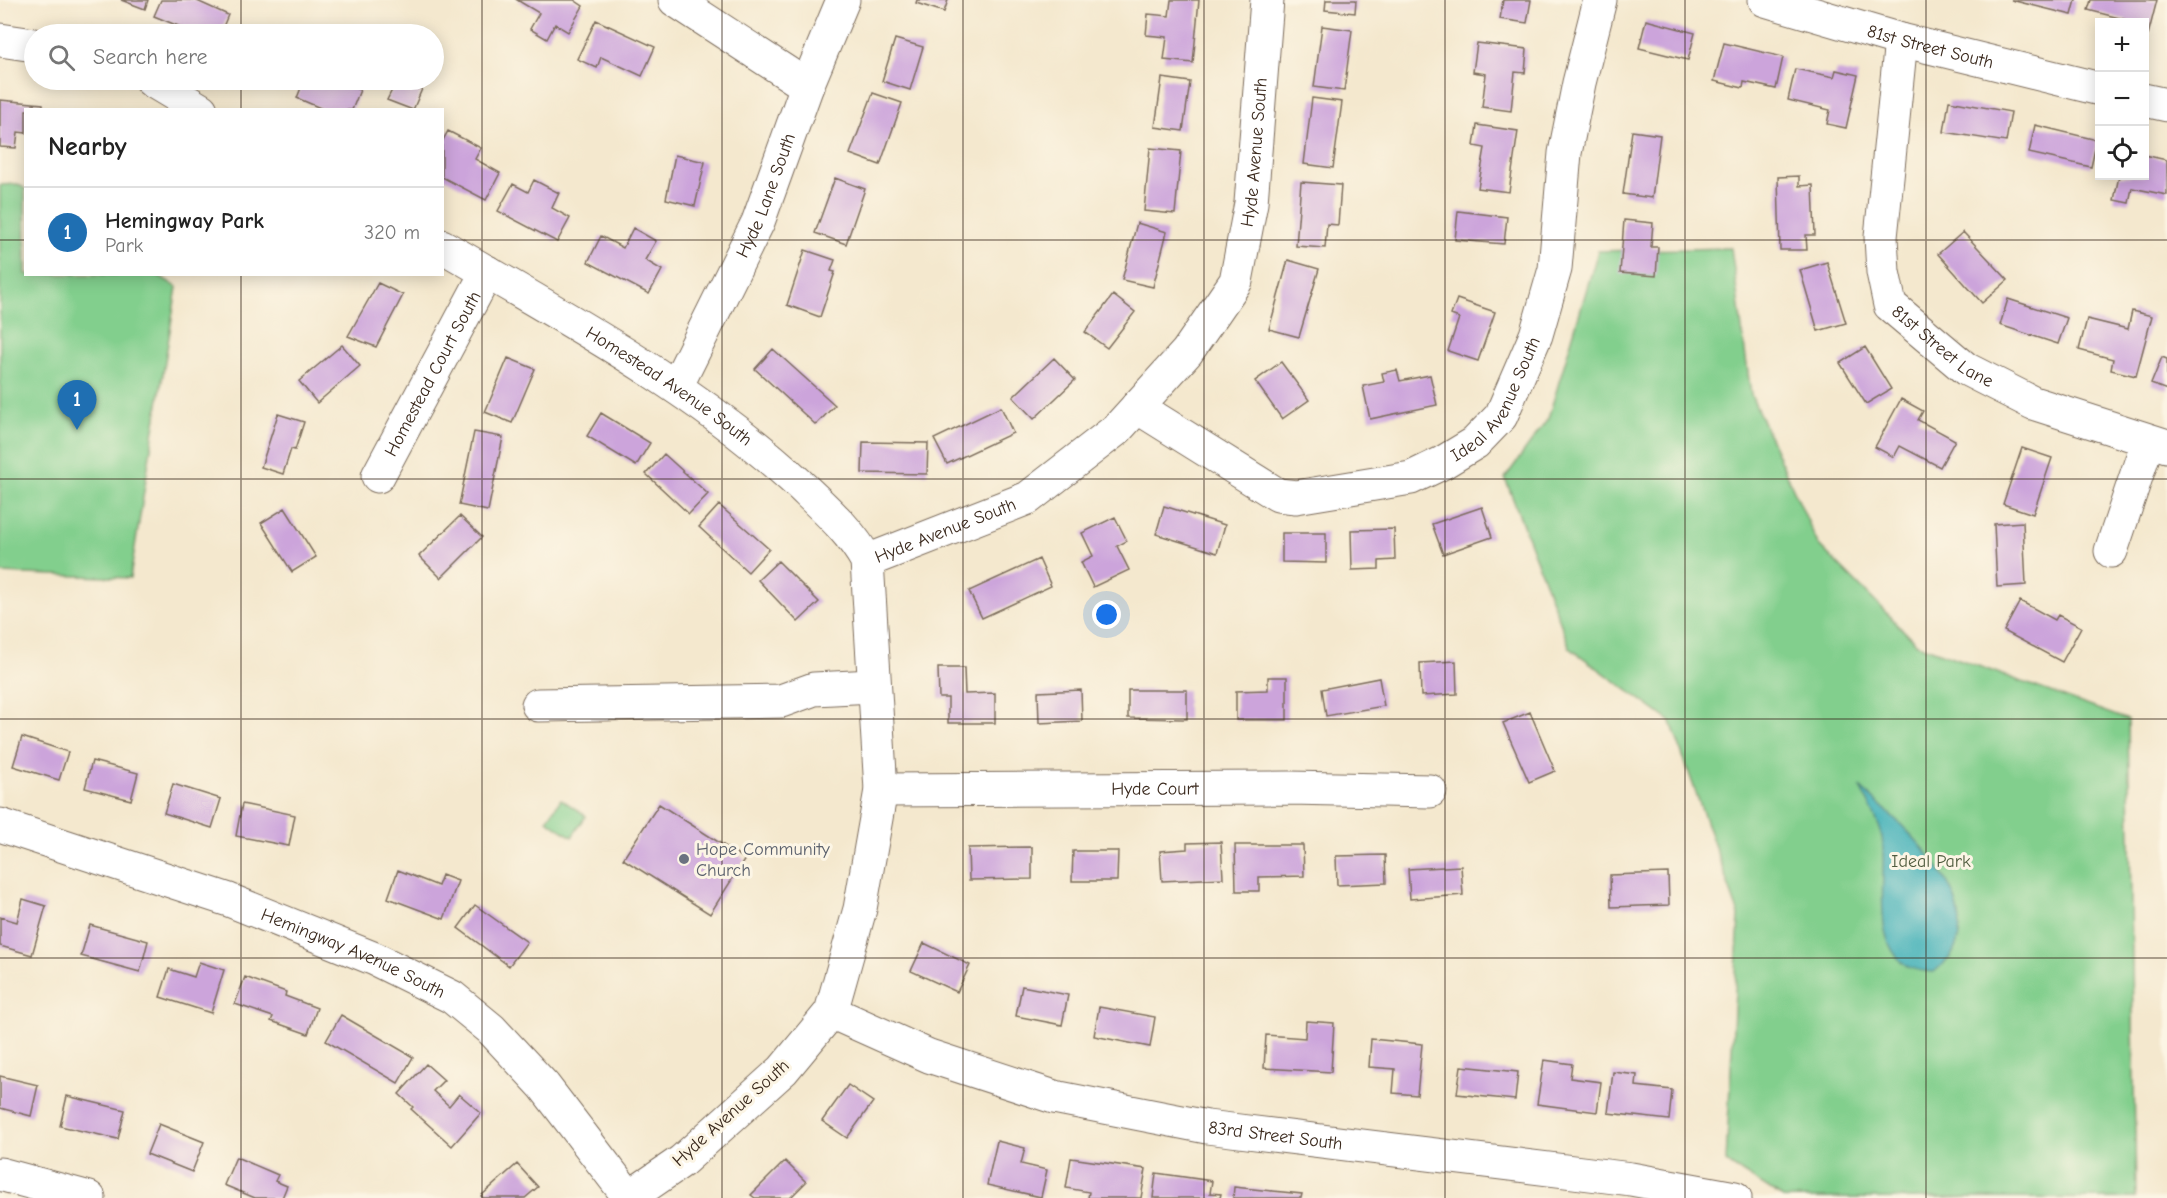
<!DOCTYPE html>
<meta charset="utf-8">
<style>
:root{--surface:#fff;--page:#f2f2f2;--text:#222;--muted:#767676;--line:#e0e0e0;--accent:#1f6fb2}
body{margin:0;font-family:"Comic Neue",sans-serif;background:var(--page);color:var(--text)}
.controls{position:absolute;right:18px;top:18px;display:grid;overflow:hidden;border-radius:0px;box-shadow:0 3px 15px #0003}
.controls button{width:54px;height:54px;display:grid;place-items:center;padding:0;border:0;border-bottom:2px solid var(--line);background:var(--surface);color:var(--text);font:30px sans-serif}
.you{position:absolute;left:1107px;top:615px;width:21px;height:21px;margin:-15px;border:4px solid #fff;border-radius:50%;background:#1a73e8;box-shadow:0 0 0 9px #1a73e833}
.badge{display:grid;place-items:center;width:39px;height:39px;border-radius:50%;background:var(--accent);color:#fff;font-size:20px;font-weight:700}
.pin{position:absolute;translate:-50% -50px;filter:drop-shadow(0 2px 3px #0008)}
.pin::after{content:'';position:absolute;top:32px;width:21px;height:18px;background:inherit;clip-path:polygon(0 0,100% 0,50% 100%)}
.list{margin:0;padding:0;list-style:none}
h2{display:flex;justify-content:space-between;align-items:center;height:78px;margin:0;padding:0 24px;font-size:26px}
h2 small{font-size:20px;font-weight:400;color:var(--muted)}
.list li{display:grid;grid-template-columns:39px 1fr auto;gap:18px;align-items:center;box-sizing:border-box;height:90px;padding:0 24px;border-top:2px solid var(--line)}
.list b{display:block;font-size:22px;white-space:nowrap}
.list p{margin:0;font-size:20px;white-space:nowrap;color:var(--muted)}
.list em{font-size:20px;font-style:normal;color:var(--muted)}
.icon{flex:none;width:33px;height:33px;fill:none;stroke:currentColor;stroke-width:2;stroke-linecap:round;stroke-linejoin:round}
.map{position:relative;flex:none;width:2167px;height:1198px;overflow:hidden}
.search{position:absolute;background:var(--surface);box-shadow:0 3px 15px #0003;left:24px;top:24px;width:420px;height:66px;display:flex;align-items:center;gap:15px;box-sizing:border-box;padding:0 21px;border-radius:33px;color:var(--muted);font-size:22px}
.panel{position:absolute;background:var(--surface);box-shadow:0 3px 15px #0003;left:24px;top:108px;width:420px;height:168px;border-radius:0px}
.map>svg:first-child{display:block}
.green{fill:#82cf8d;stroke:#5e7c56;stroke-width:1.5}
.water{fill:#40b0b8;stroke:#3e6d6b;stroke-width:1.5}
.building{fill:#cca4db}
.lines{fill:none;stroke-linecap:round;stroke-linejoin:round}
.minor-casing{stroke:#7c6c5c;stroke-width:35}
.minor{stroke:#fff;stroke-width:33}
.grid{fill:none;stroke:#3b2a1e;stroke-width:1.5;stroke-opacity:0.55}
.worship-dot{fill:#6b7280;stroke:#fcf5e5;stroke-width:2}
.labels{text-anchor:middle;dominant-baseline:central;stroke-width:6;stroke-linejoin:round;paint-order:stroke}
.street-label{font-size:18px;fill:#3b2a1e;stroke:#fcf5e5}
.worship-label{font-size:18px;fill:#5b616d;stroke:#fcf5e5;text-anchor:start}
.park-label{font-size:18px;fill:#505c3f;stroke:#fcf5e5}
</style>
<div class="map">
<svg width="2167" height="1198" viewBox="0 0 2167 1198">
<rect width="100%" height="100%" fill="#fcf5e5"/>
<filter id="ink" filterUnits="userSpaceOnUse"><feTurbulence type="fractalNoise" baseFrequency=".0167" numOctaves="2"/><feDisplacementMap in="SourceGraphic" scale="12" xChannelSelector="R" yChannelSelector="G"/><feConvolveMatrix kernelMatrix="1 2 1 2 8 2 1 2 1" color-interpolation-filters="sRGB"/></filter>
<filter id="wash" filterUnits="userSpaceOnUse"><feTurbulence type="fractalNoise" baseFrequency=".008" numOctaves="4" result="noise"/><feDisplacementMap in="SourceGraphic" scale="24" xChannelSelector="R" yChannelSelector="G"/><feGaussianBlur stdDeviation="1.35" result="paint"/><feColorMatrix in="noise" values="0 0 0 0 0 0 0 0 0 0 0 0 0 0 0 0 0 1.4 0 .05"/><feComposite in="paint" operator="in"/></filter>
<g filter="url(#wash)">
<rect width="100%" height="100%" fill="#f4e8ce"/>
<!-- green -->
<path class="green" d="M18 184 25 189 26 274 158 275 177 287 130 578 0 573V185Z
M1731 248 1751 395 1818 544 1917 644 2128 720 2136 1198H1783L1726 1162 1739 915 1671 722 1570 648 1505 478 1548 419 1598 251Z
M561 799 586 816 572 837 547 820Z"/>
<!-- water -->
<path class="water" d="M1860 787C1900 823 1988 895 1951 956 1947 962 1939 967 1934 972 1926 971 1914 971 1907 966 1869 940 1888 878 1882 837 1880 821 1867 802 1860 787Z"/>
<g id="blocks">
<!-- building -->
<path class="building" d="M121 0H148L145 9Z
M161 0H195L228 15 220 34H198L154 16Z
M517 0H574L583 6 568 32 555 24 547 39 530 29 539 13Z
M917 0H948L944 12 916 3Z
M1171 0H1199L1193 63 1164 60 1167 37 1146 35 1148 14 1169 16Z
M1326 0H1356L1355 13 1325 10Z
M1503 0H1531L1527 23 1500 19Z
M2011 0H2076L2072 15Z
M2091 0H2157L2148 35 2144 34V22H2126L2127 20 2088 10Z
M596 20 655 47 642 76 601 57 597 68 577 59Z
M1646 20 1695 33 1688 60 1639 48Z
M1322 26 1352 30 1344 91 1314 87Z
M895 39 923 47 910 90 882 81Z
M1477 43 1527 49 1525 73 1515 72 1511 111 1482 107 1486 74 1473 72Z
M1724 43 1783 57 1776 89 1744 82 1743 88 1714 81Z
M1795 69 1834 77 1836 70 1858 75 1846 128 1827 124 1830 110 1788 100Z
M1162 78 1190 82 1183 131 1155 127Z
M304 80H333L360 90 352 110H325L297 98Z
M397 80 422 89 413 110 387 100Z
M873 93 902 103 880 165 850 154Z
M1312 98 1342 102 1333 168 1304 164Z
M0 100 43 104V110H26V133L18 132 16 148 0 147Z
M1949 101 2011 112 2006 142 1944 132Z
M1477 125 1518 131 1509 192 1478 188 1485 148 1474 146Z
M2035 125 2097 140 2091 167 2029 153Z
M448 131 481 148 475 159 500 173 486 200 442 177V142Z
M1632 131 1660 135 1652 198 1623 194Z
M1150 148 1181 151 1175 214 1144 211Z
M675 155 705 162 695 206 666 199Z
M2144 155 2167 160V195L2132 188 2129 203 2114 200 2119 176H2144Z
M1799 176V186L1813 185 1815 235H1806L1807 250H1780L1778 177Z
M835 178 865 189 846 244 815 233Z
M534 180 559 193 552 208 570 218 557 242 498 211 513 184 528 192Z
M1301 182 1341 185 1338 225 1327 224 1325 248 1296 246Z
M1458 211 1507 217 1504 244 1455 240Z
M1624 220 1653 223 1651 247H1658L1656 276 1620 273Z
M1137 223 1167 232 1153 287 1122 280Z
M633 228 656 241 645 260 662 270 649 294 588 262 601 236 623 248Z
M1963 232 2008 280 1982 303 1938 254Z
M805 250 835 260 831 271 835 272 820 317 787 305Z
M1288 260 1319 269 1299 337 1269 329Z
M1827 262 1846 323 1818 331 1800 270Z
M378 283 403 295 376 347 348 336Z
M1113 295 1135 312 1107 348 1085 332Z
M1457 299 1495 312 1478 361 1448 351 1459 318 1451 315Z
M2008 299 2067 318 2058 344 2000 325Z
M2132 311 2152 316 2136 376 2111 370 2113 359 2079 350 2087 319 2128 329Z
M342 345 360 366 317 403 299 381Z
M1865 347 1891 389 1866 404 1840 363Z
M773 349 835 405 816 425 755 369Z
M2162 357 2167 359V390L2151 384Z
M508 358 535 369 512 423 485 412Z
M1054 358 1075 380 1034 419 1013 397Z
M1281 362 1309 400 1282 419 1255 381Z
M1397 370 1400 381 1430 375 1437 405 1370 419 1363 386 1384 382 1382 373Z
M1901 399 1923 411 1918 420 1955 440 1940 467 1900 446 1894 457 1875 447Z
M1001 407 1013 433 947 464 934 439Z
M601 413 650 443 636 466 587 436Z
M278 414 304 422 295 450 291 449 283 474 261 467Z
M474 432 503 437 488 511 459 505Z
M863 442 928 443 927 474 862 473Z
M2022 448 2052 458 2033 514 2003 504Z
M664 454 708 494 689 514 646 474Z
M719 505 769 549 748 572 699 527Z
M1164 506 1225 525 1217 553 1156 534Z
M1482 507 1492 537 1443 554 1432 524Z
M285 508 316 557 292 572 261 523Z
M460 516 482 537 441 578 419 556Z
M1115 517 1127 541 1117 546 1129 570 1093 587 1081 562 1093 556 1082 533Z
M2023 522 2026 585 1997 587 1994 524Z
M1394 529 1395 560 1379 561V569L1352 570 1351 530Z
M1282 533H1326V563L1282 562Z
M1039 559 1051 586 982 618 969 591Z
M778 561 819 602 798 622 758 580Z
M2020 601 2055 620 2058 615 2081 627 2062 662 2004 631Z
M1456 661 1457 694 1421 696 1420 663Z
M938 668H964L965 694 995 693V723H948V698H939Z
M1268 677H1287V720H1236V691L1268 690Z
M1379 678 1384 706 1326 716 1322 689Z
M1081 690 1082 721 1039 723 1038 692Z
M1128 690H1187V719L1128 718Z
M1530 712 1555 771 1529 782 1503 723Z
M22 737 68 752 59 780 13 766Z
M92 761 138 773 131 800 85 788Z
M173 784 221 799 212 828 164 813Z
M242 804 295 815 289 846 236 836Z
M659 804 745 859 710 914 623 859Z
M1221 842 1223 878 1162 881 1160 851 1187 849V843Z
M1235 845H1303L1304 876 1259 877V891H1236Z
M1032 847V879L969 880 968 848Z
M1073 851H1118L1117 881H1072Z
M1385 855 1386 883 1337 885 1336 856Z
M1461 866 1463 895 1410 899 1408 869Z
M398 870 438 886 442 875 458 881 444 919 388 898Z
M1668 873 1669 905 1611 907 1610 875Z
M23 899 46 906 32 955 0 946V917L17 922Z
M475 905 527 942 509 966 458 928Z
M90 925 148 941 140 972 81 956Z
M924 943 970 965 957 992 911 971Z
M199 962 224 970 211 1013 160 997 169 969 194 977Z
M245 977 286 992 285 996 317 1008 308 1034 271 1021 273 1017 235 1004Z
M1022 986 1068 995 1062 1025 1016 1016Z
M1099 1007 1155 1017 1150 1047 1094 1036Z
M341 1015 413 1057 398 1083 326 1041Z
M1306 1021 1334 1023 1331 1072 1264 1068 1266 1035 1305 1038Z
M1371 1039 1422 1044 1417 1095 1393 1093 1395 1069 1369 1067Z
M1544 1060 1572 1064 1570 1078 1601 1082 1597 1112 1537 1104Z
M426 1064 444 1080 433 1091 449 1106 459 1094 481 1113 452 1146 411 1109 413 1107 399 1094Z
M1461 1066 1518 1072 1515 1100 1457 1094Z
M1613 1072 1637 1075 1636 1086 1672 1090 1669 1120 1608 1113Z
M0 1076 38 1085 31 1116 0 1108Z
M848 1085 873 1102 847 1138 822 1121Z
M67 1096 125 1110 118 1139 60 1126Z
M159 1124 204 1142 192 1172 147 1154Z
M997 1141 1025 1148 1021 1164 1047 1170 1041 1197 987 1185Z
M236 1157 278 1175 275 1181 287 1186 282 1198H255L224 1185Z
M1071 1158 1146 1169 1141 1198H1088L1089 1192 1066 1188Z
M785 1161 806 1182 790 1198H755L751 1195Z
M517 1164 538 1187 525 1198H484L481 1196Z
M1156 1173 1212 1181 1210 1193 1221 1194 1220 1198H1153Z
M1234 1187 1302 1194 1301 1198H1233Z"/>
</g>
</g>
<g filter="url(#ink)">
<use href="#blocks" fill-opacity="0" stroke="#7c6c5c" stroke-width="1.5"/>
<g class="lines">
<defs>
<g id="minor">
<path d="M675 0 807 86"/>
<path id="s1" d="M1765 0 1901 40 2100 89"/>
<path d="M0 40 34 45"/>
<path id="s2" d="M1901 40 1881 237 1883 272 1890 305 1966 369 2033 403 2167 446"/>
<path d="M151 80 201 110"/>
<path d="M2144 100 2167 105"/>
<path id="s3" d="M442 246C565 318 693 386 798 483 823 507 851 531 867 561L881 790 860 909 831 1012 783 1070 682 1161 628 1198"/>
<path id="s4" d="M676 387 758 222 807 86 843 0"/>
<path id="s5" d="M1137 407 1278 495 1296 497 1411 478 1442 463 1475 443 1501 416 1536 335 1555 269 1565 153 1579 83 1600 0"/>
<path id="s6" d="M378 476 487 272"/>
<path d="M2111 551 2148 441"/>
<path id="s7" d="M867 561 1028 498 1117 429 1187 352 1236 281 1251 203 1267 0"/>
<path d="M538 705 781 701 814 689 873 686"/>
<path id="s8" d="M881 790 1290 788 1430 791"/>
<path id="s9" d="M0 825 229 900 375 959 452 997 491 1029 544 1086 629 1197"/>
<path id="s10" d="M831 1012 929 1056 1054 1097 1207 1127 1631 1179 1735 1198"/>
<path d="M0 1174 89 1198"/>
</g>
</defs>
<!-- minor casing -->
<use href="#minor" class="minor-casing"/>
<!-- minor -->
<use href="#minor" class="minor"/>
</g>
</g>
<!-- grid -->
<path class="grid" d="M241 0V34M482 0V1198M722 0V1198M963 0V1198M1204 0V1198M1445 0V1198M1685 0V1198M1926 0V1198M241 80V110M0 240H26M442 240H2167M241 274V1198M0 479H2167M0 719H2167M0 958H2167"/>
<!-- markers -->
<circle class="worship-dot" cx="684" cy="859" r="6"/>
<g class="labels">
<!-- street labels -->
<g class="street-label">
<text stroke="none"><textPath href="#s1" startOffset="172">81st Street South</textPath></text>
<text stroke="none"><textPath href="#s7" startOffset="606">Hyde Avenue South</textPath></text>
<text stroke="none"><textPath href="#s4" startOffset="212">Hyde Lane South</textPath></text>
<text stroke="none"><textPath href="#s2" startOffset="334">81st Street Lane</textPath></text>
<text stroke="none"><textPath href="#s6" startOffset="116">Homestead Court South</textPath></text>
<text stroke="none"><textPath href="#s3" startOffset="267">Homestead Avenue South</textPath></text>
<text stroke="none"><textPath href="#s5" startOffset="422">Ideal Avenue South</textPath></text>
<text stroke="none"><textPath href="#s7" startOffset="84">Hyde Avenue South</textPath></text>
<text stroke="none"><textPath href="#s8" startOffset="274">Hyde Court</textPath></text>
<text stroke="none"><textPath href="#s9" startOffset="376">Hemingway Avenue South</textPath></text>
<text transform="translate(731 1113) rotate(-42)">Hyde Avenue South</text>
<text stroke="none"><textPath href="#s10" startOffset="464">83rd Street South</textPath></text>
</g>
<!-- worship labels -->
<g class="worship-label">
<text x="696" y="849">Hope Community<tspan x="696" dy="21">Church</tspan></text>
</g>
<!-- park labels -->
<g class="park-label">
<text x="1931" y="861">Ideal Park</text>
</g>
</g>
</svg>
<div class="controls">
<button>+</button>
<button>−</button>
<button><svg class="icon" aria-label="locate" viewBox="0 0 24 24"><circle cx="12" cy="12" r="6"/><path d="M12 2v4M12 18v4M2 12h4M18 12h4"/></svg></button>
</div>
<div class="you"></div>
<div class="pin badge" style="left:77px;top:430px">1</div>
<div class="search"><svg class="icon" aria-label="search" viewBox="0 0 24 24"><circle cx="10" cy="10" r="6"/><path d="M15 15l6 6"/></svg>Search here</div>
<section class="panel">
<h2>Nearby<small></small></h2>
<ul class="list">
<li><span class="badge">1</span><div><b>Hemingway Park</b><p>Park</p></div><em>320 m</em></li>
</ul>
</section>
</div>
